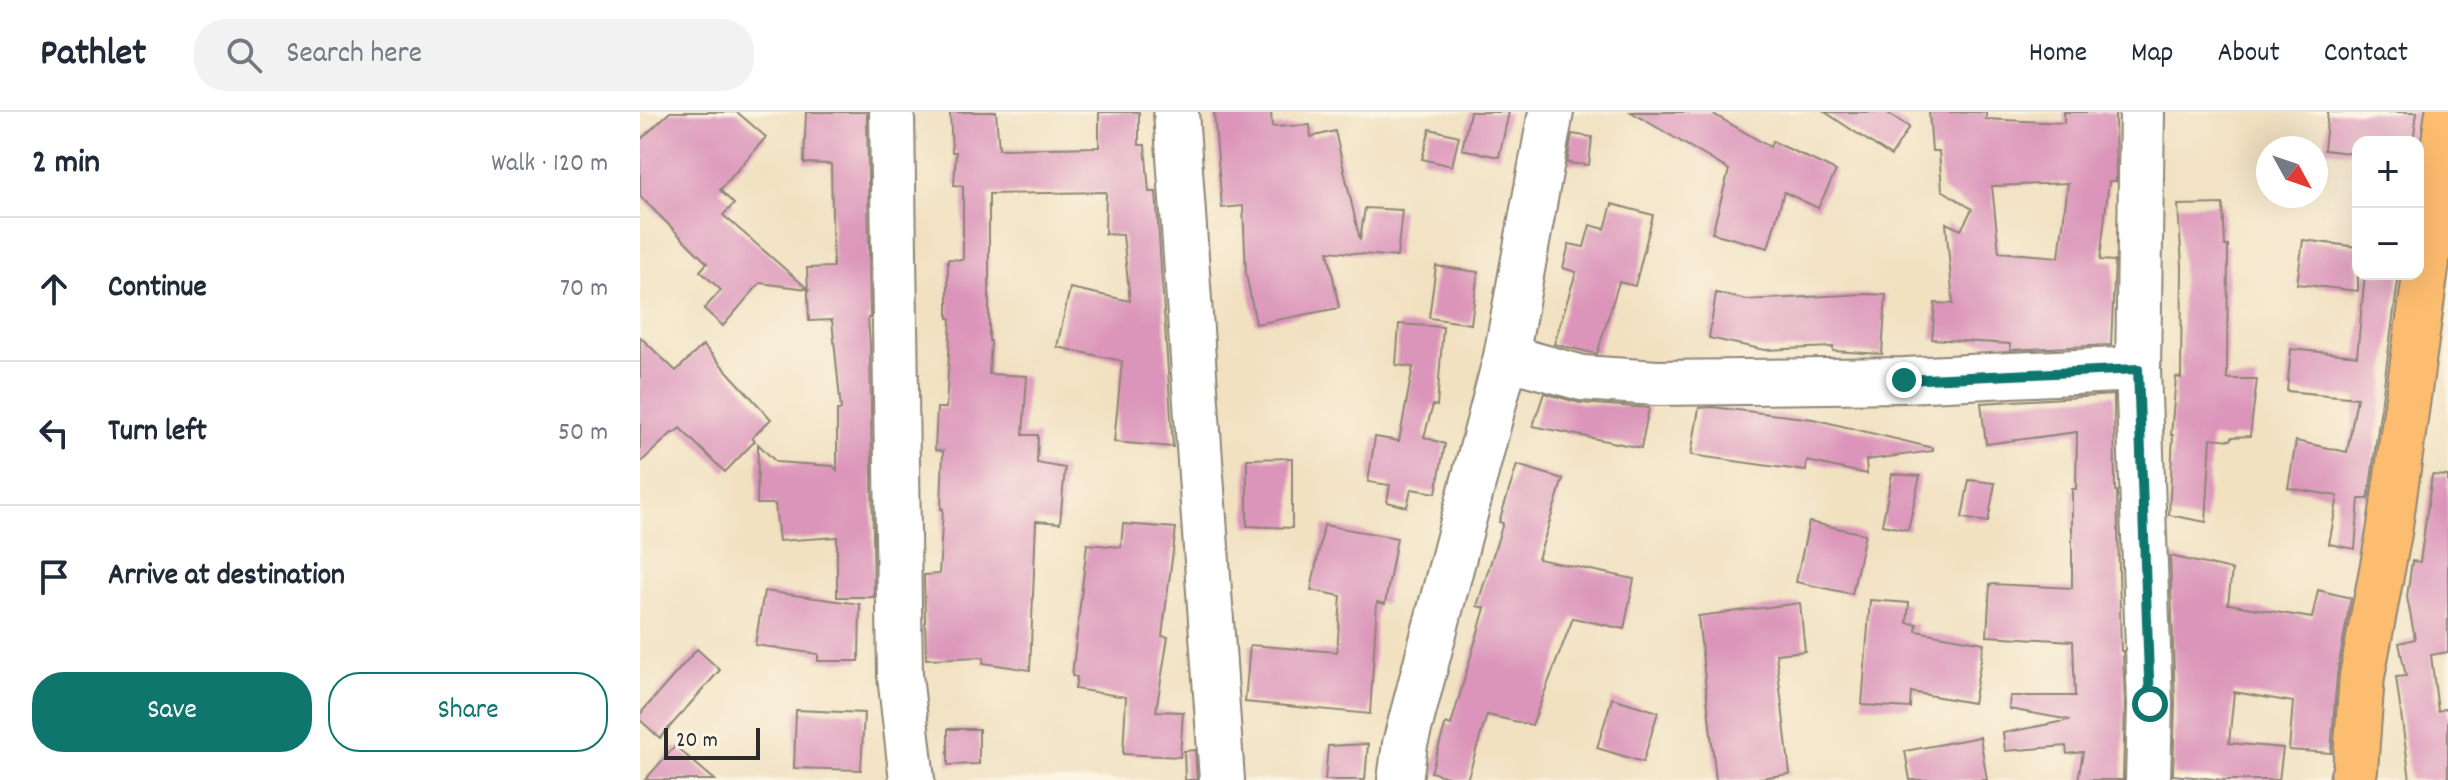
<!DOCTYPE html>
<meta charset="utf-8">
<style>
:root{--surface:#fff;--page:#f2f2f3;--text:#1f2937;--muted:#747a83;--line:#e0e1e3;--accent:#0f766e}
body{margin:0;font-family:Dekko,sans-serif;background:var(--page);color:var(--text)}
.controls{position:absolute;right:24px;top:24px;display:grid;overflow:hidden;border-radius:16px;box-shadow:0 8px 32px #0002}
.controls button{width:72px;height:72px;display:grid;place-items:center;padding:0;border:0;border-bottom:2px solid var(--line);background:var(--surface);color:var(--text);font:40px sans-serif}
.compass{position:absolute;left:1616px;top:24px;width:72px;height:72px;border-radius:50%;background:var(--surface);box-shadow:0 8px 32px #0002;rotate:130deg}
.scale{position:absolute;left:24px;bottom:20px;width:96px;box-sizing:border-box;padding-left:8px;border:4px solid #2b2b2b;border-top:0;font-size:22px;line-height:28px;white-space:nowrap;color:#2b2b2b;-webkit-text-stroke:6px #fcf5e5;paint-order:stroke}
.stop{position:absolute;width:24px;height:24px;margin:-18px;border:6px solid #0f766e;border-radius:50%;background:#fff}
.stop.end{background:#0f766e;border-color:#fff;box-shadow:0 2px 8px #0008}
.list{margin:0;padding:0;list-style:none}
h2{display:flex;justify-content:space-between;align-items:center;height:104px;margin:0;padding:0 32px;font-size:34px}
h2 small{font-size:26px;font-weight:400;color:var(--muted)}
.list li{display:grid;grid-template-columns:52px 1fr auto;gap:24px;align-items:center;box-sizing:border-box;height:144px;padding:0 32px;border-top:2px solid var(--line)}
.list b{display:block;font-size:30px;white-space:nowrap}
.list em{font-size:26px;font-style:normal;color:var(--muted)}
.actions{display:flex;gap:16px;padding:24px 32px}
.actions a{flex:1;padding:18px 0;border:2px solid var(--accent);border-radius:32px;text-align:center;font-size:28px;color:var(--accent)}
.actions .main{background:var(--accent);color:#fff}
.icon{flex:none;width:44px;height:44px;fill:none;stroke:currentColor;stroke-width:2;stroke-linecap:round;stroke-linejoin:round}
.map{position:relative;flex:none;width:1808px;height:668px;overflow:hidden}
header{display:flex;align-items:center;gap:48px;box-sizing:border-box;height:112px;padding:0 40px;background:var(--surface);border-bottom:2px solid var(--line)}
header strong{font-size:38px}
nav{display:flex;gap:44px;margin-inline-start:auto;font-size:28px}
.search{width:560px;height:72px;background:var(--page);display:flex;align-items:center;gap:20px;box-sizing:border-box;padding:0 28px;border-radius:32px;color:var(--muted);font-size:30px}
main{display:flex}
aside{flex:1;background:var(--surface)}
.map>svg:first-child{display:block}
.building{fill:#db95ba;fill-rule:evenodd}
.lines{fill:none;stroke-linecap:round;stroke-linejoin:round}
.minor-casing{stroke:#8e8676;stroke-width:48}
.major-casing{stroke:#8e8676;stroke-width:48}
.minor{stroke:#fff;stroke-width:44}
.major{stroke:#fcbd6f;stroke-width:44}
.route{stroke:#0f766e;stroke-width:10}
</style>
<header>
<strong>Pathlet</strong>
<div class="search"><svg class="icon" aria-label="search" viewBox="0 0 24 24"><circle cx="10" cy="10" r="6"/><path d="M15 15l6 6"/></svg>Search here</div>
<nav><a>Home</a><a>Map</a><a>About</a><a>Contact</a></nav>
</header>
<main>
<aside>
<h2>2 min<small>Walk · 120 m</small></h2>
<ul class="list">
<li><svg class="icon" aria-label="ahead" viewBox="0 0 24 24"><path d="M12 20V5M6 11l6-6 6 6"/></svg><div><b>Continue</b></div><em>70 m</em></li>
<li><svg class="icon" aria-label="left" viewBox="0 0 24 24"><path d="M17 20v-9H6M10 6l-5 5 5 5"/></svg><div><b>Turn left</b></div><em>50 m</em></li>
<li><svg class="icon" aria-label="arrive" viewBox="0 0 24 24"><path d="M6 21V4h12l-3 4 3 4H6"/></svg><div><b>Arrive at destination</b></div></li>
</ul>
<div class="actions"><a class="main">Save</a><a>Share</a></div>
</aside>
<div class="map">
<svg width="1808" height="668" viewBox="0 0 1808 668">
<rect width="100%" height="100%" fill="#fcf5e5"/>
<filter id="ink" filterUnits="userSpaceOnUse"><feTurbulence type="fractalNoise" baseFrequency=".0125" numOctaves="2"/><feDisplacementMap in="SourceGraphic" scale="16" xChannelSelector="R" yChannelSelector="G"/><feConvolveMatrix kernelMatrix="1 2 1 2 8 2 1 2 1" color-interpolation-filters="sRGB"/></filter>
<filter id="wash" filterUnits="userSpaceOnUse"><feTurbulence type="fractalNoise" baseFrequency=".006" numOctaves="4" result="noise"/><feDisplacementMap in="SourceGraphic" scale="32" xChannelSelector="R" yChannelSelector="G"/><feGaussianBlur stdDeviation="1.8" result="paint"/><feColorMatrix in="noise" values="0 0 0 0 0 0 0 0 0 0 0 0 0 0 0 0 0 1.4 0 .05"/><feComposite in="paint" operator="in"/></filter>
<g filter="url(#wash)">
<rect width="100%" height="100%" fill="#f1e1c1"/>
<g id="blocks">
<!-- building -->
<path class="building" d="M30 0H97L126 25 80 78 94 92 83 103 168 177 120 171 83 214 64 197 81 178 60 159 67 151 0 84V28Z
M166 0H227L230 206H228L230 233 234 485H197V425L139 429 135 392H117L118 332 136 350 193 354 197 358V298H201L192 208 169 209 167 156 193 155 191 52 164 51Z
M310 0H356L359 37 459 35V0H499V33H505L509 80H516L533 335 474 330 482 249 417 235 430 176 490 189 483 123 465 122 466 80 349 82V229H351L349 262 387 264 383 323H398L397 351 425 356 420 411 396 409 390 558 343 551 344 545 286 547 284 463 299 462 303 397H301L303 339 295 338 297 296H306L311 206H308V147L323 148V74L314 73 316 40H312Z
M574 0H631L632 15 670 13 671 25 695 19 720 128 725 96 762 98 757 145 688 139 699 196 616 212 606 162 603 94 582 96Z
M830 0H869L859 45 822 37Z
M991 0H1070L1130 35 1132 29 1196 59 1178 96 1144 80 1128 136 1072 121 1089 58Z
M1185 0H1246L1269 15 1251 44Z
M1289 0H1346V7L1424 11V0H1475L1476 69H1469L1460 148 1475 149 1471 233 1370 238V232L1292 227 1295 191 1313 192 1306 111 1321 118 1332 97 1302 78 1299 39H1292ZM1428 71 1419 145 1359 140 1352 74Z
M1688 0H1777L1773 30H1718V42L1684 38Z
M790 17 819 24 812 54 782 47Z
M932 22 952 25 949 53 927 51Z
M972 92 1013 103 995 174 979 170 957 242 914 232 936 160 923 156 929 132 944 135 950 113 965 117Z
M1583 92 1585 134H1588L1587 267H1617L1610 324 1592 325 1591 328 1571 326 1566 410 1529 403 1533 323H1531L1536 265 1541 266 1542 154 1538 93Z
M1663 128 1718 135V179L1657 172Z
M796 154 838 160 831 212 789 206Z
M1725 162H1759L1729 383 1728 387H1719L1715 437 1689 432 1698 384 1648 376 1656 329 1707 340 1717 286 1647 279 1651 237 1717 244Z
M1076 181 1107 188 1225 182 1246 183 1242 242 1193 239V235L1125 238 1069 226Z
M759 212 803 215 797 294 793 293 784 325 805 332 796 381 771 377 767 395 747 390 750 373 728 370 735 325 759 329 773 255 756 253Z
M0 225 36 259 63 233 131 307 112 326 115 329 85 360 40 316 34 321 33 320 0 351Z
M904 281 940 291 1009 296 1001 336 893 314Z
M1474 283 1475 379H1477L1481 539H1483L1485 592 1483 668H1438L1443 640 1427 642 1426 634 1365 639 1363 621 1430 608 1369 597 1370 584H1435L1433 529 1347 524 1350 472 1432 476V377H1436L1437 320 1346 332 1341 291Z
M1072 295 1173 307 1293 336V339L1226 348 1227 362 1167 349 1166 359 1051 343 1059 296Z
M652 346V416L607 414V347Z
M877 353 923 367 898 447 994 467 984 517 933 506 892 613 847 603 827 668H819L791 660 806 611 811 613 845 496 837 494 863 411 859 410Z
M1252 362 1280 364 1268 418 1242 413Z
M1792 363 1808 364V540L1791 543 1798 599 1808 596V668H1770L1756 565 1766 564 1759 531 1775 527 1767 485 1772 449 1780 450Z
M1329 368 1355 371 1348 410 1322 406Z
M1169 410 1225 422 1212 482 1156 470Z
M483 412 536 416 522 524 528 525 516 599 543 600 540 645 483 642 486 585 435 577 437 565 432 564 447 432 481 435Z
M684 413 757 426 745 492 737 490 730 602 605 590 610 533 697 540 701 484 671 478Z
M1530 444 1592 458 1588 492 1672 506 1678 478 1711 486 1697 562 1691 641 1649 638 1653 590 1594 580 1589 631 1643 636 1639 668H1584L1533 663 1535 591Z
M124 479 220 492 219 549H178V542L115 533Z
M1230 488 1269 491 1267 511 1277 512 1276 519 1344 531 1333 591 1271 580 1270 596 1222 593Z
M1160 491 1165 539 1136 542 1150 662 1105 668H1076L1058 504Z
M57 537 80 558 20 626 0 608V602Z
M972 586 1018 600 1003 650 957 636Z
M156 598 224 601 221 658 154 656Z
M308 617H339V652L308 653Z
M1340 625 1347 668H1270L1265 639Z
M728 632 725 668H685L688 634Z
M35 634 75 668H5Z
M555 638 557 668H545L544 639Z"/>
</g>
</g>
<g filter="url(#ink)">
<use href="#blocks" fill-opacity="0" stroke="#8e8676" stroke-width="2"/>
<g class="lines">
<defs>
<path id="minor" d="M252 0 260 564 272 668
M536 0 582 668
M1502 0 1498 257 1510 592 1508 668
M866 245 942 266 1017 271 1264 268 1498 257
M760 668 765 632 866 245 911 0"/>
<path id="major" d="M1712 668 1715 658 1722 564 1749 421 1808 0"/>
</defs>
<!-- minor casing -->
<use href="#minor" class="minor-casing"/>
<!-- major casing -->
<use href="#major" class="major-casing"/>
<!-- minor -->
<use href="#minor" class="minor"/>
<!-- major -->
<use href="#major" class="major"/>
</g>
</g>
<g class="lines" filter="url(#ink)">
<!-- route -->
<path class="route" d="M1264 268 1498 257 1510 592"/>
</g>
</svg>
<div class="controls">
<button>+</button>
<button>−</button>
</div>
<svg class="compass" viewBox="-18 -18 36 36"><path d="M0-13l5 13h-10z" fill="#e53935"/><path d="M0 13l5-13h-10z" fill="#747a83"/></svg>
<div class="scale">20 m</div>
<div class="stop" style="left:1510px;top:592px"></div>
<div class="stop end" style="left:1264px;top:268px"></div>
</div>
</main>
